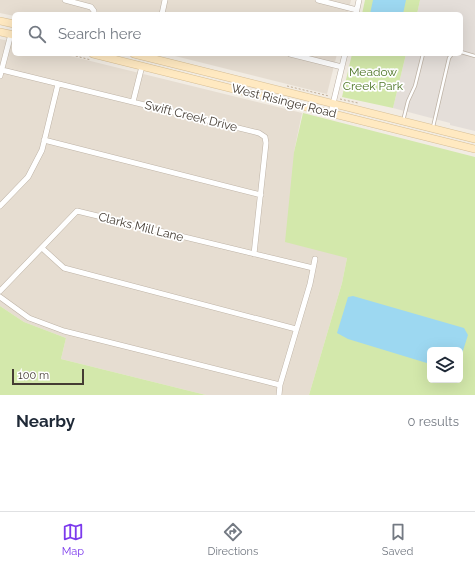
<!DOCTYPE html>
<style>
:root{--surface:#fff;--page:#f6f6f7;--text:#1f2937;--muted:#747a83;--line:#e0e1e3;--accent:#7c3aed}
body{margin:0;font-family:Raleway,sans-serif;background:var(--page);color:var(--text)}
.controls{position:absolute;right:12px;bottom:12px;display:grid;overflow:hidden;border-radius:6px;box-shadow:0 4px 16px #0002}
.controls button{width:36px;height:36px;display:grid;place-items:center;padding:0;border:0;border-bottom:1px solid var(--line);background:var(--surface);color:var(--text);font:20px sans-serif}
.scale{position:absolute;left:12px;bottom:10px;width:72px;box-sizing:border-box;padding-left:4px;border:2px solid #443c33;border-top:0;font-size:11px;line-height:14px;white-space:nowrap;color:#443c33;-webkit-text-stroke:3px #fff;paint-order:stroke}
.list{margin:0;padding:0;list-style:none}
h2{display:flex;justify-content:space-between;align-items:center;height:52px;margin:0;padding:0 16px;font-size:17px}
h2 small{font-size:13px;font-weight:400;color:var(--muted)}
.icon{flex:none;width:22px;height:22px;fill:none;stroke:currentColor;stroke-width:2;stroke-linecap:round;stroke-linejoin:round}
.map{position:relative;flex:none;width:475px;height:395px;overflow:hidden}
.search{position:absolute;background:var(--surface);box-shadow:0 4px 16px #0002;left:12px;right:12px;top:12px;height:44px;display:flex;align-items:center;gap:10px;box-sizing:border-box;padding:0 14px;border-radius:6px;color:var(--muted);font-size:15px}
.sheet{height:116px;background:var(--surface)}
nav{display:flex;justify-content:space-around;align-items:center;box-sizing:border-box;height:56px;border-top:1px solid var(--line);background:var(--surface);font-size:11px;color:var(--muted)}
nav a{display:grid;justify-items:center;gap:2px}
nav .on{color:var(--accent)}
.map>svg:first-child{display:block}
.residential{fill:#e6ddd1}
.industrial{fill:#e4ded9}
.green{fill:#d3e8ab;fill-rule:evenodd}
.water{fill:#9dd8f1}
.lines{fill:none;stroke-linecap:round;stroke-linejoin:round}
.lane-casing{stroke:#beb3a6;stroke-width:4}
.street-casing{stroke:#beb3a6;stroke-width:6}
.secondary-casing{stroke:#d7be94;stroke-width:8}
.path{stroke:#c0ad97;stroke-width:1;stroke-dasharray:2 2;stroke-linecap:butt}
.lane{stroke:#fff;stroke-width:2.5}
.street{stroke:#fff;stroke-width:5}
.secondary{stroke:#ffe9c1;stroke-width:7}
.labels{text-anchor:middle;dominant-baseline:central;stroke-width:3.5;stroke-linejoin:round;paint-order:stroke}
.park-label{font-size:12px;fill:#4d7626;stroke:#fff}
.street-label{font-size:12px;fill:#443c33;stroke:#fff}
</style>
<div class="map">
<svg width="475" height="395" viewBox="0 0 475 395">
<rect width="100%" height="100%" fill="#f2ece3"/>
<!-- residential -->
<path class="residential" d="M0 0H351L348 14H14V16L0 13Z
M0 39 14 42V54H62L302 113 294 152 347 258 342 283 309 395H206L61 359 66 338 24 322 0 306Z
M167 54H337L327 94Z"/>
<!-- industrial -->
<path class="industrial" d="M420 0H475V131L450 125V123L393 108 406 54H461V14H417Z"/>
<!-- green -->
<path class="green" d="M365 0H420L417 14H362Z
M352 54H406L393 108 342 97Z
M303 113 475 157V395H309L342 283 347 258 285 242 294 152ZM430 350H460V380H430Z
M0 306 24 322 66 338 61 359 206 395H0Z"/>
<!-- water -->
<path class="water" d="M373 0H406L403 14H370Z
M353 296 464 328 468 335 460 360V350H430V364L348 339 337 333 348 297Z"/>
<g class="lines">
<defs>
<path id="lane" d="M461 52 475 56
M403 121 408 101 415 86 423 54
M433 127 449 58 452 54"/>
<path id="street" d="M65 0 91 7 94 11V14
M318 0 357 10
M162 14 165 0
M356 14 359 0
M290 54 342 67
M2 70 259 133 265 137 266 143 254 254
M0 76 11 34
M133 102 142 66
M331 112 345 54
M44 140 261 195
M0 206 28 177 42 150 58 84
M42 248 64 268 296 329
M0 291 77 211 313 268
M0 297 29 318 64 331 280 385
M279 395 280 385 310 284 315 259"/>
<path id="secondary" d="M0 21 14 24
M0 32 14 35
M93 54 475 149
M134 54 475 139"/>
</defs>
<!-- lane casing -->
<use href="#lane" class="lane-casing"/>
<!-- street casing -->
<use href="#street" class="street-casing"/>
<!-- secondary casing -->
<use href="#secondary" class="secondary-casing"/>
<!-- path -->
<path class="path" d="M68 54 91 60
M287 86 329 96
M340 99 358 103"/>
<!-- lane -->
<use href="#lane" class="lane"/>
<!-- street -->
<use href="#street" class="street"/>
<!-- secondary -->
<use href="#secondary" class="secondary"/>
</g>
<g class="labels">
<!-- park labels -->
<g class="park-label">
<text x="373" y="72">Meadow<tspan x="373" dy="14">Creek Park</tspan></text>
</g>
<!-- street labels -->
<g class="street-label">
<text transform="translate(284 101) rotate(14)">West Risinger Road</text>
<text transform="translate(191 116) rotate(14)">Swift Creek Drive</text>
<text transform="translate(141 227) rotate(14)">Clarks Mill Lane</text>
</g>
</g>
</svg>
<div class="controls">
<button><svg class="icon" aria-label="layers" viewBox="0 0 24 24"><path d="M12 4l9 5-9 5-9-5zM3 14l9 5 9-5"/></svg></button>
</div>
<div class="scale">100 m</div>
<div class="search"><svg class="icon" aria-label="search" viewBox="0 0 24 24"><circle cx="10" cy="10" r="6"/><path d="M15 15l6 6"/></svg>Search here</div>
</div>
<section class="sheet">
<h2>Nearby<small>0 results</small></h2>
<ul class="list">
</ul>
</section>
<nav>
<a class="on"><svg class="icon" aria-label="map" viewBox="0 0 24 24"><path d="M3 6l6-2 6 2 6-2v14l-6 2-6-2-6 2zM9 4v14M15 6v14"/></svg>Map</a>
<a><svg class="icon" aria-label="directions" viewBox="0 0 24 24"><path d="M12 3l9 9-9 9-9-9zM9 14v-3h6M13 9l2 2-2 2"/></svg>Directions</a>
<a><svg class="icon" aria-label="saved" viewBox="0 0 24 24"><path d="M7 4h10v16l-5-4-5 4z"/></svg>Saved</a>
</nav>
